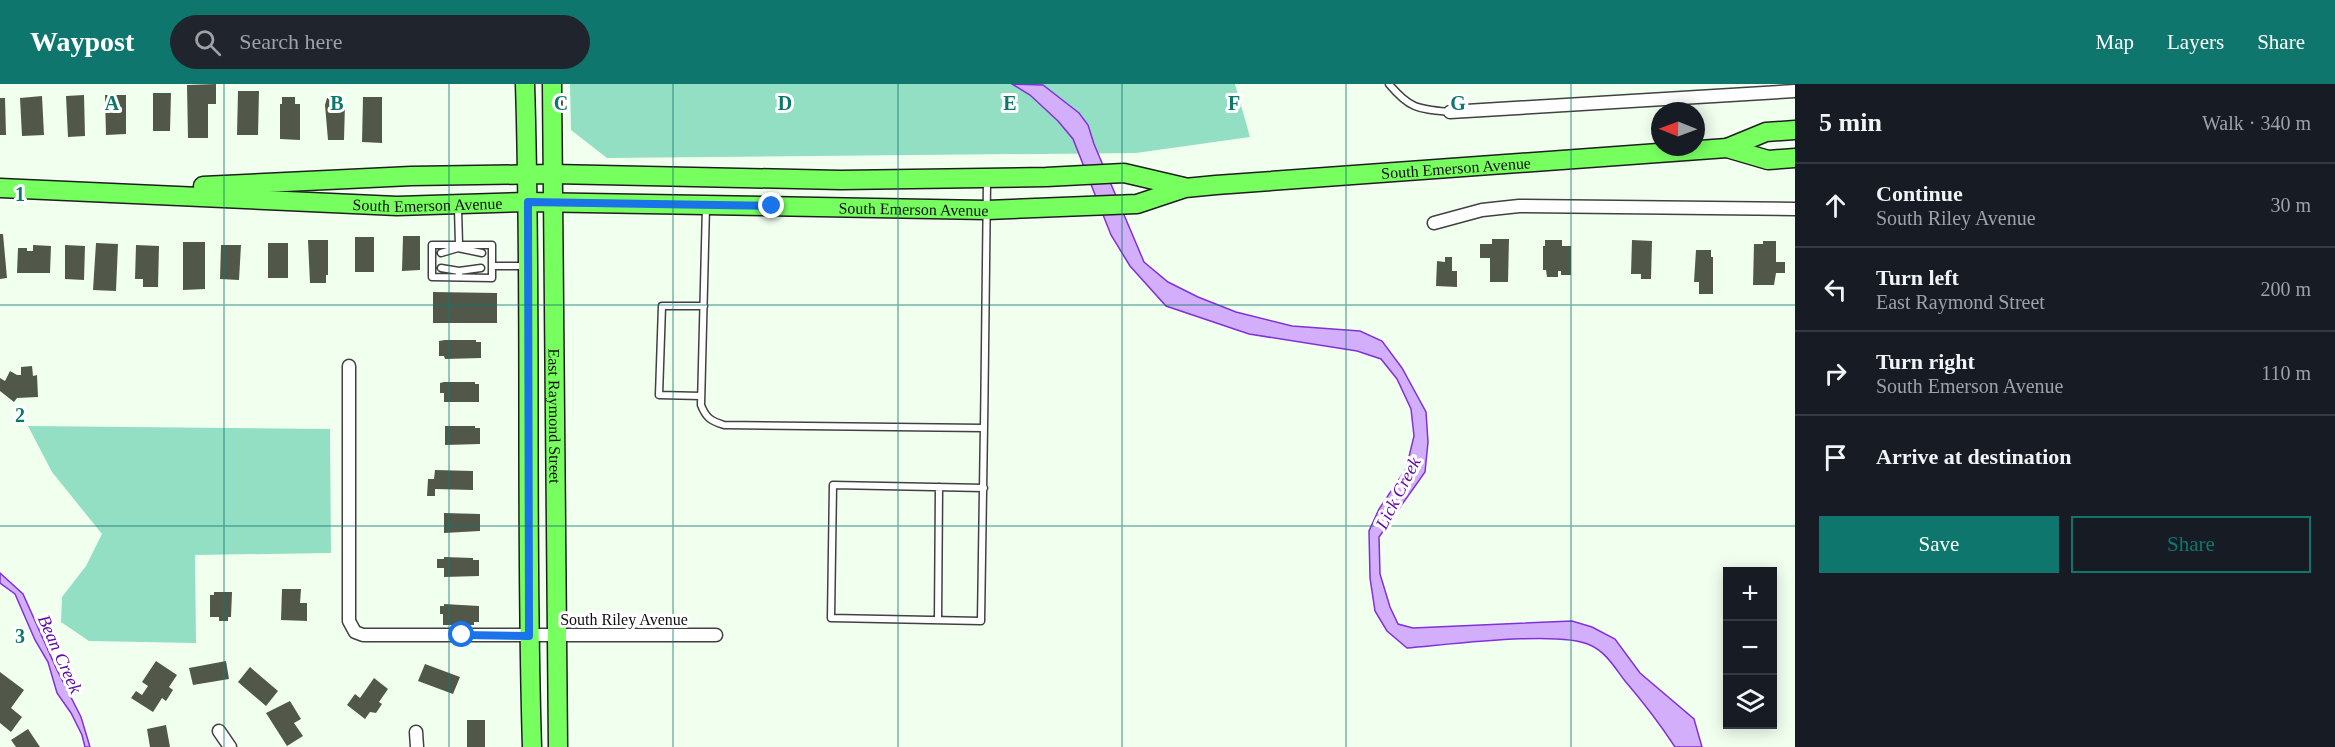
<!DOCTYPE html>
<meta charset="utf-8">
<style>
:root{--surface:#171b24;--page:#20242c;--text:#f1f3f6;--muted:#9ea1a6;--line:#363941;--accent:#0f766e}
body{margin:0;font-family:"Times New Roman",serif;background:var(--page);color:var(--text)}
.controls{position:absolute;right:18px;bottom:18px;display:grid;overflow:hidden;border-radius:0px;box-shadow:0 3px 15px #0003}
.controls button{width:54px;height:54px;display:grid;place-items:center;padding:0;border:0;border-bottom:2px solid var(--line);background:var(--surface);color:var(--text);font:30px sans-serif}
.compass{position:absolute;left:1651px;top:18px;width:54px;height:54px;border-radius:50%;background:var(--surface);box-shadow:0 3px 15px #0003;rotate:271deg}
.stop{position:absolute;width:18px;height:18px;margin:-14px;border:4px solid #1a73e8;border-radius:50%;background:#fff}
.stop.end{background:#1a73e8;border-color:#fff;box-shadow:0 2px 6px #0008}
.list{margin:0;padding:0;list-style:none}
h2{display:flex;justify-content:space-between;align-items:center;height:78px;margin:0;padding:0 24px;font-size:26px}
h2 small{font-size:20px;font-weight:400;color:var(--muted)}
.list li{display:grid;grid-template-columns:39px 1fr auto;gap:18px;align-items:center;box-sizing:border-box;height:84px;padding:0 24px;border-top:2px solid var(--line)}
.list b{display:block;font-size:22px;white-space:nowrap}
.list p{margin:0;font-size:20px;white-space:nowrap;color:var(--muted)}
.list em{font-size:20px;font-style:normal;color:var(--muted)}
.actions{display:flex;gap:12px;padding:18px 24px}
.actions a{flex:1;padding:14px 0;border:2px solid var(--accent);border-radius:0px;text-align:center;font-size:21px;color:var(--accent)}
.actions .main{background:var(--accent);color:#fff}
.icon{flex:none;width:33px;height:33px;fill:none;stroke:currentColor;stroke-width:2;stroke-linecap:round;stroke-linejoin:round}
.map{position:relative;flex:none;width:1795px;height:663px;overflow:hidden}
header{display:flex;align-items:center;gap:36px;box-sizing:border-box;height:84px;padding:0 30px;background:var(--accent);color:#fff}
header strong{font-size:28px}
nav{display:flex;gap:33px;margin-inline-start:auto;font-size:21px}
.search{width:420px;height:54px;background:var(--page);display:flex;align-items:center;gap:15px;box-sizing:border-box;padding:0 21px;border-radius:33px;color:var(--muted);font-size:22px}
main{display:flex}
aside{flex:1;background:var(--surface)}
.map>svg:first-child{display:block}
.forest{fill:#93dfc4}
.water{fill:#d3affb;stroke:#8330d8;stroke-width:1.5}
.building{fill:#515849}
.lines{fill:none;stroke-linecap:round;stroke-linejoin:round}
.service-casing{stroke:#414141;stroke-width:9}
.minor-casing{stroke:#414141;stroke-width:15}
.primary-casing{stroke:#1f1f1f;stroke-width:21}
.service{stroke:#fff;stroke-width:6}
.minor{stroke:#fff;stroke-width:12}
.primary{stroke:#77ff5f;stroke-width:18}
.route{stroke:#1a73e8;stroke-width:8}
.grid{fill:none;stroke:#0f766e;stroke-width:1.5;stroke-opacity:0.55}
.labels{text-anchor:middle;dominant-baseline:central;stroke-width:6;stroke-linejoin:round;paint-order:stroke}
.street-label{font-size:16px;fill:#0e0e0e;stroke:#fff}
.water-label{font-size:18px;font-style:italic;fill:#610daa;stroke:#fff}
.grid-label{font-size:20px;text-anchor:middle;font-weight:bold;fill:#0f766e;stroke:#fff;stroke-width:6;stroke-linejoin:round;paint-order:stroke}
</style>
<header>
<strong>Waypost</strong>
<div class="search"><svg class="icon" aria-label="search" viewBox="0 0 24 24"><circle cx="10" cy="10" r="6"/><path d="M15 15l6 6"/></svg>Search here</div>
<nav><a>Map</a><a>Layers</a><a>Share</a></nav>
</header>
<main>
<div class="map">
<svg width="1795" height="663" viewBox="0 0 1795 663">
<rect width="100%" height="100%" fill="#f1ffef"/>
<!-- forest -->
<path class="forest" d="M570 0H1235L1250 53 1136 69 607 74 571 46Z
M28 342 330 345 331 469 195 471 196 559 89 557 61 538 62 513 86 482 102 450 52 388Z"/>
<!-- water -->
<path class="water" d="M1012 0 1043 1 1079 29 1088 41 1094 60 1144 178 1168 198 1198 213 1236 228 1292 242 1360 247 1382 257 1402 284 1426 328 1428 358 1425 388 1379 453 1380 490 1390 523 1398 540 1413 544 1572 537 1592 543 1615 555 1640 589 1694 635 1702 663H1675C1660 640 1643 618 1625 597 1615 584 1606 568 1590 561 1559 546 1446 561 1407 564L1387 547 1375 527 1370 494 1369 447 1379 425 1406 385 1414 352 1411 325 1397 295 1381 275 1357 267 1249 250 1166 222 1130 182 1111 151 1073 55 1058 37 1030 11Z
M0 489 23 510 57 586 81 633 90 663H85L82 651 71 629 57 609 48 578 35 556 15 510 0 499Z"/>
<!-- building -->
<path class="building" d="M216 0V20H208V54H188L187 1Z
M238 7H259L258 51H237Z
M153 9H171L170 47H153Z
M84 11 85 52 68 53 66 12Z
M105 11H126V50L106 51Z
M42 12 44 51 22 52 20 14Z
M282 13H295V20H300V56L280 55V20H282Z
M363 13H382V59L362 58Z
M0 14H5L6 51H0Z
M327 14H342V20H345L344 56H328L325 21Z
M0 150H3L7 194 0 195Z
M403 152H420V186L402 187Z
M355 153H374V188H355Z
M1492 155H1509L1508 198H1490V174H1480V160H1492Z
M308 156H328V191H326V199H310Z
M1545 156H1562V162H1571V191H1561V187H1558V193H1547L1546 186H1543V162H1545Z
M1632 156 1652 157 1651 195H1641V190H1631Z
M1763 157H1776V178H1785V189H1776L1774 201H1753L1754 160H1763Z
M183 158H205V205L183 206Z
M96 159 118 160 116 207 93 206Z
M268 159H288V194H268Z
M33 161 51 162 50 189H17L18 164H27V167H33Z
M65 161 85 162 84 196 65 195Z
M136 161 159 162 158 203H143V195H135Z
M221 161H241L239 196 220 195Z
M1696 166H1711V173H1713V210H1699V198H1694Z
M1445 173H1452V187H1457V203L1436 202 1437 177 1445 178Z
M433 208 497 209V239H433Z
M445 256H476V258H481V274L445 275 444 272H439V257Z
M32 282 33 292 37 291 38 313 17 314 14 318 0 307V294L5 297 10 287 17 291H21V283Z
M444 298H475V300H479V318H444V309H440V299Z
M445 342H475V344H480V360L445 361Z
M435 386 473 387V406L435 405V412H427L428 395H434Z
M444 429 480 430V447L444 449Z
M444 473 473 474V476H479V492L444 493V484H437V475H444Z
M282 505H301L300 519H307V537L281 536Z
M214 508H232L231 533H228V537H219V533H210V511H214Z
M444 520 479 522V538H474V541H443V530H440V522H444Z
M156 577 177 591 169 603 173 606 166 617 162 614 153 628 131 614 136 607 142 611 148 602 142 598Z
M226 577 229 595 193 601 189 584Z
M425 580 460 593 453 610 418 597Z
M250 583 278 607 266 622 238 598Z
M0 588 24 606 11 624 22 633 11 648 0 639Z
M374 594 388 605 379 618 382 620 376 629 370 628 365 635 347 621 355 610 360 614Z
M290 617 301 635 294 639 303 652 287 662 266 629Z
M467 636H485V663H467Z
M166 641 170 663H150L147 645Z
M28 645 40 663H16L11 656Z"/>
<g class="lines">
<defs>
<path id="service" d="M1389 0C1410 25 1418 25 1450 28
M706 122 701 321C706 334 711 337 724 341L983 344
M458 124 459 161H492V182H526
M459 161H432V193L492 194V182
M458 164 482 169
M441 169 458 164 459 161
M441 184 459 187V193
M459 187 481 184
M701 312 659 311 662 222H704
M984 404 833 401 831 534 981 537C984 390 985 244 987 97
M938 536 939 403"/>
<path id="minor" d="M1450 28 1795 7
M1434 139 1482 126 1519 122 1795 125
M349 282V537L355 548 363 551H716
M219 647 230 663
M416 648 417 663"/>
<g id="primary">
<path d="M525 0C532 221 525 442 532 663"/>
<path id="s1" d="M552 0 558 663"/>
<path d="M1727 64 1768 76 1795 74"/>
<path d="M203 102 411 92 553 90 841 96 1046 93 1124 89 1184 103"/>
<path id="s2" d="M0 104 397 122 528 118 987 126 1137 120 1185 104 1216 101 1727 64 1766 48 1795 46"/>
</g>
</defs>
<!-- service casing -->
<use href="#service" class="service-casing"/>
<!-- minor casing -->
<use href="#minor" class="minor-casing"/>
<!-- primary casing -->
<use href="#primary" class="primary-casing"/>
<!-- service -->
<use href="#service" class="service"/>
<!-- minor -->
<use href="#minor" class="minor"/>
<!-- primary -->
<use href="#primary" class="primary"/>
</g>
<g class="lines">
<!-- route -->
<path class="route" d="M462 551 529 552 528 118 772 122"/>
</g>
<!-- grid -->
<path class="grid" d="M224 0V663M449 0V663M673 0V663M898 0V663M1122 0V663M1346 0V663M1571 0V663M0 221H1795M0 442H1795"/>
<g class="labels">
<!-- street labels -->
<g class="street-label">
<text stroke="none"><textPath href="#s2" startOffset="1460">South Emerson Avenue</textPath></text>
<text stroke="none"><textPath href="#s2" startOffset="428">South Emerson Avenue</textPath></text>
<text stroke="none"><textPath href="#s2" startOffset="914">South Emerson Avenue</textPath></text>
<text stroke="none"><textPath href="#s1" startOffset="332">East Raymond Street</textPath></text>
<text x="624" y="535">South Riley Avenue</text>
</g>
<!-- water labels -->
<g class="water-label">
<text transform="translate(1398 409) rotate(-63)">Lick Creek</text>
<text transform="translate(60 570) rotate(66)">Bean Creek</text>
</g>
</g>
<g class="grid-label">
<text x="112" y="26">A</text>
<text x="337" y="26">B</text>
<text x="561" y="26">C</text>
<text x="785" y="26">D</text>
<text x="1010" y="26">E</text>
<text x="1234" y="26">F</text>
<text x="1458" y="26">G</text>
<text x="20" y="117">1</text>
<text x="20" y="338">2</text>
<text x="20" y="559">3</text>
</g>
</svg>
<div class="controls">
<button>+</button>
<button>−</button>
<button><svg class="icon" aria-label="layers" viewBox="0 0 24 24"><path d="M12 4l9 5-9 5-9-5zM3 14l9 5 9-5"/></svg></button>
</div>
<svg class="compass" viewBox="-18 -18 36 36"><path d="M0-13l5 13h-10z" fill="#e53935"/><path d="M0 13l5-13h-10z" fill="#9ea1a6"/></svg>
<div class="stop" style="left:462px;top:551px"></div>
<div class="stop end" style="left:772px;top:122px"></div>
</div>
<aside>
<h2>5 min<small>Walk · 340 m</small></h2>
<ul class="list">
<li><svg class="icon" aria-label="ahead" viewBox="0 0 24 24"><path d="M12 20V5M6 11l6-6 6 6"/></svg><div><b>Continue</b><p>South Riley Avenue</p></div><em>30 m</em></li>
<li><svg class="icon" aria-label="left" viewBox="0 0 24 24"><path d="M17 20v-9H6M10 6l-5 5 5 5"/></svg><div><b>Turn left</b><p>East Raymond Street</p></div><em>200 m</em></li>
<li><svg class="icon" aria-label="right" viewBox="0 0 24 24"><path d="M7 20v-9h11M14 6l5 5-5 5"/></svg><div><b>Turn right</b><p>South Emerson Avenue</p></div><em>110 m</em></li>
<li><svg class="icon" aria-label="arrive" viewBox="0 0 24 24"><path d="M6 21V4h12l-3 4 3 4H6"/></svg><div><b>Arrive at destination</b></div></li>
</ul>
<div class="actions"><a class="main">Save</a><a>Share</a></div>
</aside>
</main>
